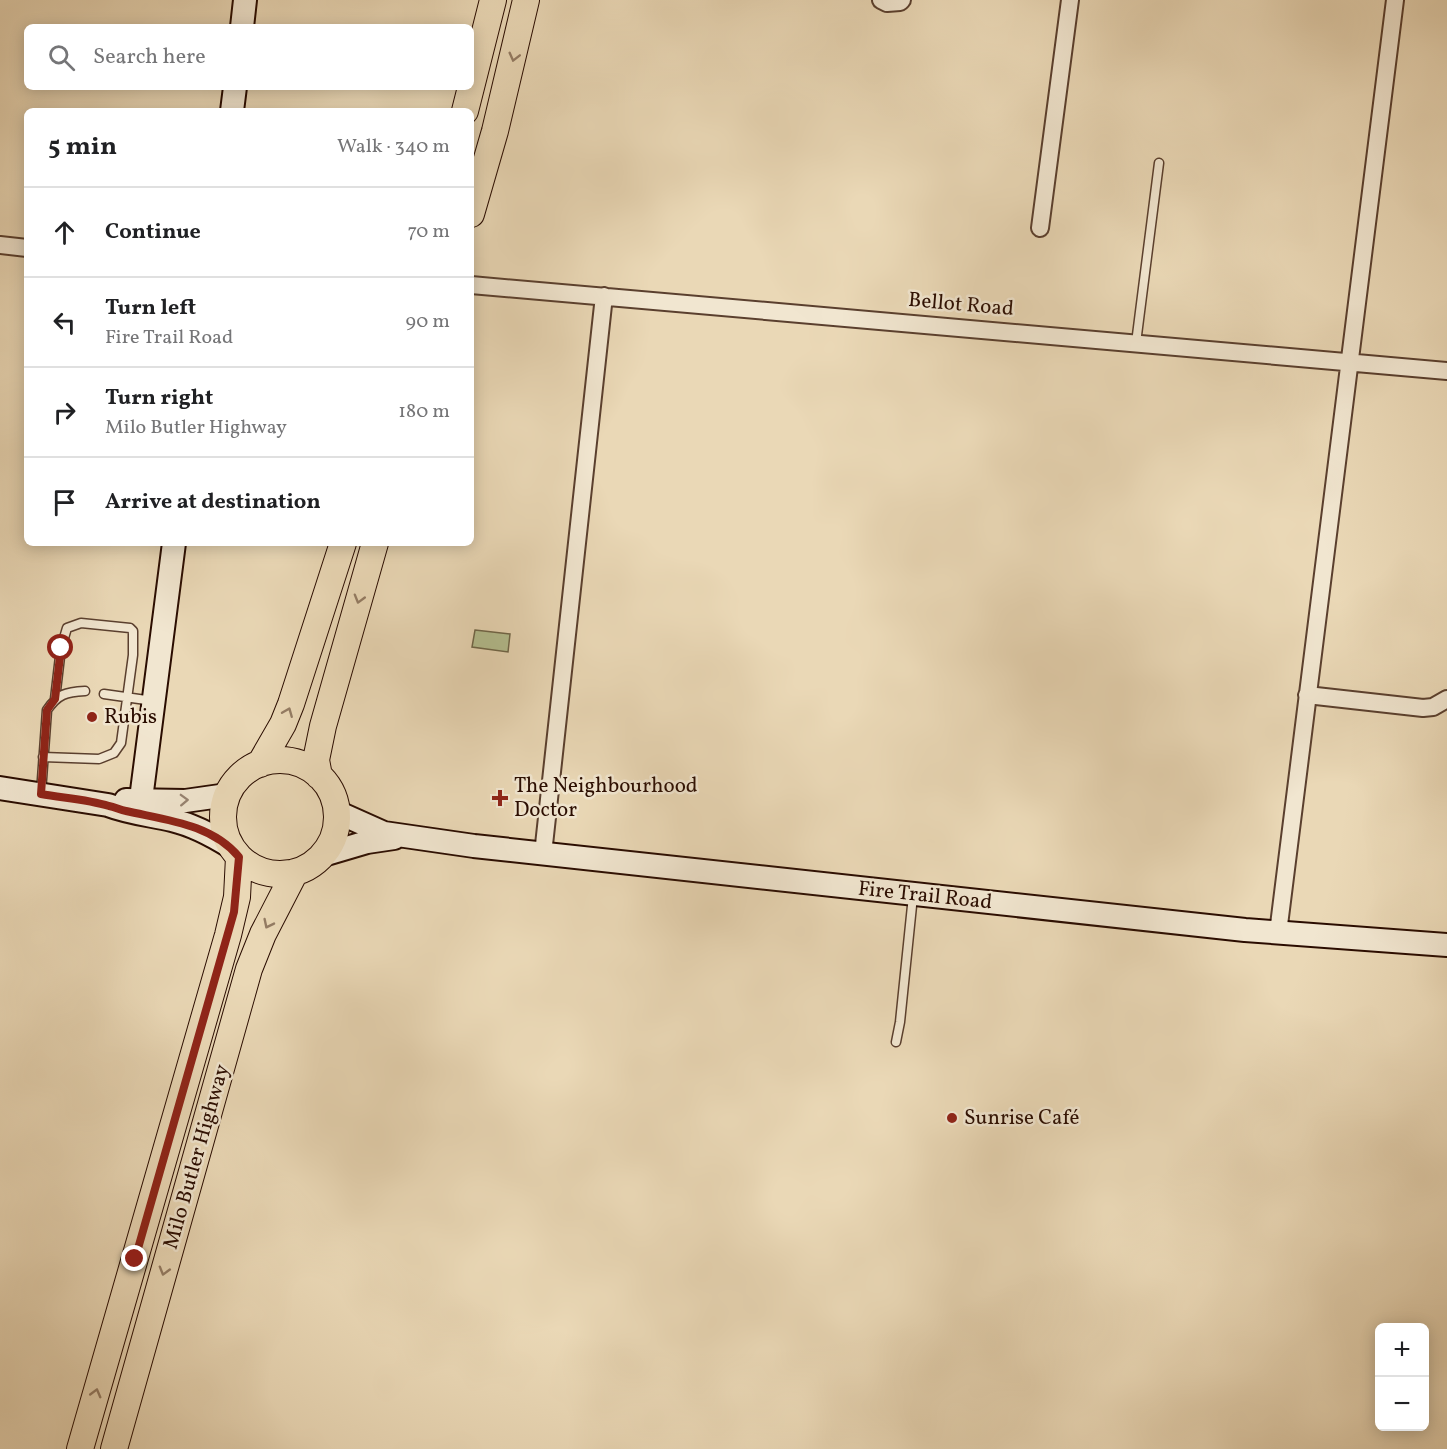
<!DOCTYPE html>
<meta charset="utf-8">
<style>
:root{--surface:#fff;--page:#f2f2f2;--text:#202124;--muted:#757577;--line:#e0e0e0}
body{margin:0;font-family:Vollkorn,serif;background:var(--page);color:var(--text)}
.controls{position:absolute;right:18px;bottom:18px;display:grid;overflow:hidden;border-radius:9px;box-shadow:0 3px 15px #0003}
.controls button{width:54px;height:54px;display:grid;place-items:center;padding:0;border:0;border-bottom:2px solid var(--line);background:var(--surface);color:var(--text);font:30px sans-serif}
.stop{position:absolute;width:18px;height:18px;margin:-14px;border:4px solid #8f2418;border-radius:50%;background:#fff}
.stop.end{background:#8f2418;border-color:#fff;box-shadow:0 2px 6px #0008}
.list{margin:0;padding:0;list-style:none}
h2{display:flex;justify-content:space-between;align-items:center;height:78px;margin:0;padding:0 24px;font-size:26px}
h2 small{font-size:20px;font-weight:400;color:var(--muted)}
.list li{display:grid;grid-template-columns:39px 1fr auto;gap:18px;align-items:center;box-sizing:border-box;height:90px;padding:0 24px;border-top:2px solid var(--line)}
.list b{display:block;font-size:22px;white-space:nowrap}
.list p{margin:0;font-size:20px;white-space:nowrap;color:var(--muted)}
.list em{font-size:20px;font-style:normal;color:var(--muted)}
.icon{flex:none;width:33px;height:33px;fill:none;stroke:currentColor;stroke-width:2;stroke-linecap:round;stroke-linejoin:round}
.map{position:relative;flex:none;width:1447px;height:1449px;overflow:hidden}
.search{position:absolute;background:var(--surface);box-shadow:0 3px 15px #0003;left:24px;top:24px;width:450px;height:66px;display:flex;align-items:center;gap:15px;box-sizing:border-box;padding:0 21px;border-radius:9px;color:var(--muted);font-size:22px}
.panel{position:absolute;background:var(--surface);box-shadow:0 3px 15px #0003;left:24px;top:108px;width:450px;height:438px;border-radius:9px}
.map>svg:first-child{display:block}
.green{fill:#b4bf90;stroke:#6f6648;stroke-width:1.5}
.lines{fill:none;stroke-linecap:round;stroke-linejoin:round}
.lane-casing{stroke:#5a3f2e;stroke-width:11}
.street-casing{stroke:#5a3f2e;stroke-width:20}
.secondary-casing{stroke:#2a0c00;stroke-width:26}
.primary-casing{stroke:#2a0c00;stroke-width:28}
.lane{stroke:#f1e6d0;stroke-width:8}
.street{stroke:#f1e6d0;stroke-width:16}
.secondary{stroke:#f1e6d0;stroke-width:22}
.primary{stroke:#ead8b6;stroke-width:26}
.oneway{stroke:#947c64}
.oneway2{stroke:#978472}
.route{stroke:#8f2418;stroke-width:8}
.poi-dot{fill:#8f2418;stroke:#f1e6d0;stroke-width:2}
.labels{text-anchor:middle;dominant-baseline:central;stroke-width:5;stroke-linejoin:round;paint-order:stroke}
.street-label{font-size:21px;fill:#2a0c00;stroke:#f1e6d0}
.poi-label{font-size:21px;fill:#2a0c00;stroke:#f1e6d0;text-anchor:start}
</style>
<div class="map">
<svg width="1447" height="1449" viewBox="0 0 1447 1449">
<rect width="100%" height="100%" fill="#ead8b6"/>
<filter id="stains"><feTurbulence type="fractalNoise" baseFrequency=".00333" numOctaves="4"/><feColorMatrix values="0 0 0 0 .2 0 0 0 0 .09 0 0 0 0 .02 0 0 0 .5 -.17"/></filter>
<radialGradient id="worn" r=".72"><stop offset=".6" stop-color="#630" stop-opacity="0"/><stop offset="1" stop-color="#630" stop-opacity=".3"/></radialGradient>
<!-- green -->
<path class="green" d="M475 630 510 634 508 652 472 647Z"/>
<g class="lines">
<defs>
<path id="lane" d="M1136 343 1159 163
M104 694 153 701
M43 757 99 759 114 753 121 743 133 655V631L130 628 81 623 67 628 61 648 55 699
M41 793 47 710C58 694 66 692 85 691
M896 1042 900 1022 913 896"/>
<path id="street" d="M881 0 887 3 900 2 902 0
M1040 228 1070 0
M0 245 27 248
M471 285 1447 371
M1307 695 1423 708 1433 707 1447 699
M543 854 604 296
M1278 933 1395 0"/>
<path id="secondary" d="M242 27 245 0
M232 111 235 87
M0 788 108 805C129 813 150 815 172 820 193 825 212 835 231 847
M141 799 174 543
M126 800 185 801 227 795
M337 812 384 833 474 846 1245 930 1447 945
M323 855 367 842 394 838"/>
<path id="primary" d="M465 111 493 0
M471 214 495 131 526 0
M223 817a57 57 0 1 1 114 0a57 57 0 1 1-114 0Z
M260 764 283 724 291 704 343 543
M319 776 316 760 323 726 375 543
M80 1449 228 935 237 897 239 857
M114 1449 249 969 263 934 295 872"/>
</defs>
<!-- lane casing -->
<use href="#lane" class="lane-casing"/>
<!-- street casing -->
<use href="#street" class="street-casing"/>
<!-- secondary casing -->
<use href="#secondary" class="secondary-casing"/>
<!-- primary casing -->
<use href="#primary" class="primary-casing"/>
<!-- lane -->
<use href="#lane" class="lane"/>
<!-- street -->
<use href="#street" class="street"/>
<!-- secondary -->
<use href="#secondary" class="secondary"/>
<!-- primary -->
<use href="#primary" class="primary"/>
</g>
<!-- one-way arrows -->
<defs><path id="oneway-chevron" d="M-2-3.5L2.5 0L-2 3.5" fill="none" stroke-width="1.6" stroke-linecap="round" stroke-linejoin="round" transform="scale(1.5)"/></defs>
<g class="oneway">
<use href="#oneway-chevron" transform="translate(514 57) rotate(104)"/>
<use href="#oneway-chevron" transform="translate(359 599) rotate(106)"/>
<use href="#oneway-chevron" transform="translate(288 712) rotate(-68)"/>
<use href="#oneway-chevron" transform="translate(268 924) rotate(116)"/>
<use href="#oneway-chevron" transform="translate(164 1271) rotate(106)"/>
<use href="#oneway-chevron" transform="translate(96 1393) rotate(-75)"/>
</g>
<use class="oneway2" href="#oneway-chevron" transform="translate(184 800) rotate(-2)"/>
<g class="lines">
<!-- route -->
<path class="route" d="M61 648 55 699 47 710 41 794C63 798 87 799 109 806 115 807 120 810 126 811 166 820 212 824 239 857L234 912 135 1259"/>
</g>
<!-- markers -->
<g class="poi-dot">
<circle cx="92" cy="717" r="6"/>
<path d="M497 789h6v6h6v6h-6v6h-6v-6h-6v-6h6z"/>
<circle cx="952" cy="1118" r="6"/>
</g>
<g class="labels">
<!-- street labels -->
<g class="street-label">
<text transform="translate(961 305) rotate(5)">Bellot Road</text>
<text transform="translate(925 896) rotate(6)">Fire Trail Road</text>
<text transform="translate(197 1157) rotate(-74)">Milo Butler Highway</text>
</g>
<!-- poi labels -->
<g class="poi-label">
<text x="104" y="717">Rubis</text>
<text x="514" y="786">The Neighbourhood<tspan x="514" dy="24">Doctor</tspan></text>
<text x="964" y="1118">Sunrise Café</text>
</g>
</g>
<rect width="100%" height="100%" filter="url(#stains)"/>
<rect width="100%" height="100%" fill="url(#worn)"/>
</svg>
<div class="controls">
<button>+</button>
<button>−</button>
</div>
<div class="stop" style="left:61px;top:648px"></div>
<div class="stop end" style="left:135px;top:1259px"></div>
<div class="search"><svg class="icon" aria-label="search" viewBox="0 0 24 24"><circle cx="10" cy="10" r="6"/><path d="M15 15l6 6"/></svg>Search here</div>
<section class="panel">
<h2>5 min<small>Walk · 340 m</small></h2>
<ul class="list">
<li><svg class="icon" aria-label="ahead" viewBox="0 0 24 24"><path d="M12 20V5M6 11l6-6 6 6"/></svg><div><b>Continue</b></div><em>70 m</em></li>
<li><svg class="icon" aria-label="left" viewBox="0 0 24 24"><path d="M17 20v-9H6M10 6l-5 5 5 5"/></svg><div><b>Turn left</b><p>Fire Trail Road</p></div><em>90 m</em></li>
<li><svg class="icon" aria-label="right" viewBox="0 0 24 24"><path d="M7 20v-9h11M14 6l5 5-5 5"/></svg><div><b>Turn right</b><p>Milo Butler Highway</p></div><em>180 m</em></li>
<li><svg class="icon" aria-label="arrive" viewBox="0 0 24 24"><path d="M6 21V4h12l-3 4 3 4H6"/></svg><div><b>Arrive at destination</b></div></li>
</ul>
</section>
</div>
